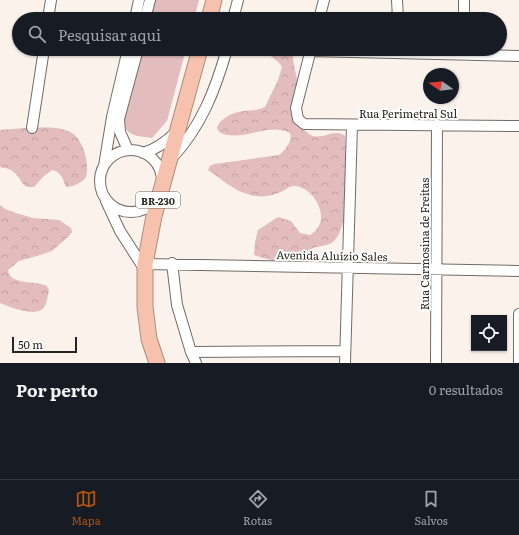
<!DOCTYPE html>
<html lang="pt">
<meta charset="utf-8">
<style>
:root{--surface:#171b24;--page:#242831;--text:#f1f3f6;--muted:#9ea1a6;--line:#363941;--accent:#b45309}
body{margin:0;font-family:Literata,serif;background:var(--page);color:var(--text)}
.controls{position:absolute;right:12px;bottom:12px;display:grid;overflow:hidden;border-radius:0px;box-shadow:0 1px 3px #0004}
.controls button{width:36px;height:36px;display:grid;place-items:center;padding:0;border:0;border-bottom:1px solid var(--line);background:var(--surface);color:var(--text);font:20px sans-serif}
.compass{position:absolute;left:423px;top:68px;width:36px;height:36px;border-radius:50%;background:var(--surface);box-shadow:0 1px 3px #0004;rotate:284deg}
.scale{position:absolute;left:12px;bottom:10px;width:65px;box-sizing:border-box;padding-left:4px;border:2px solid #272521;border-top:0;font-size:11px;line-height:14px;white-space:nowrap;color:#272521;-webkit-text-stroke:3px #fff;paint-order:stroke}
.list{margin:0;padding:0;list-style:none}
h2{display:flex;justify-content:space-between;align-items:center;height:52px;margin:0;padding:0 16px;font-size:17px}
h2 small{font-size:13px;font-weight:400;color:var(--muted)}
.icon{flex:none;width:22px;height:22px;fill:none;stroke:currentColor;stroke-width:2;stroke-linecap:round;stroke-linejoin:round}
.map{position:relative;flex:none;width:519px;height:363px;overflow:hidden}
.search{position:absolute;background:var(--surface);box-shadow:0 1px 3px #0004;left:12px;right:12px;top:12px;height:44px;display:flex;align-items:center;gap:10px;box-sizing:border-box;padding:0 14px;border-radius:22px;color:var(--muted);font-size:15px}
.sheet{height:116px;background:var(--surface)}
nav{display:flex;justify-content:space-around;align-items:center;box-sizing:border-box;height:56px;border-top:1px solid var(--line);background:var(--surface);font-size:11px;color:var(--muted)}
nav a{display:grid;justify-items:center;gap:2px}
nav .on{color:var(--accent)}
.map>svg:first-child{display:block}
.green{fill:#e3bcbe}
.forest{fill:url(#forest-crowns)}
.lines{fill:none;stroke-linecap:round;stroke-linejoin:round}
.minor-casing{stroke:#736c65;stroke-width:12}
.highway-casing{stroke:#ae8b7c;stroke-width:17}
.minor{stroke:#fff;stroke-width:10}
.highway{stroke:#f6c2ad;stroke-width:15}
.labels{text-anchor:middle;dominant-baseline:central;stroke-width:4;stroke-linejoin:round;paint-order:stroke}
.shield{fill:#fff;stroke:#686664;stroke-width:1}
.shield-label{font-size:10px;font-weight:bold;fill:#272521}
.street-label{font-size:11px;fill:#272521;stroke:#fff}
</style>
<div class="map">
<svg width="519" height="363" viewBox="0 0 519 363">
<defs>
<pattern id="forest-crowns" width="20" height="18" patternUnits="userSpaceOnUse"><rect width="20" height="18" fill="#e3bcbe"/><path d="M2 6a3 3 0 1 1 6 0M12 15a3 3 0 1 1 6 0" fill="none" stroke="#c3a1a3"/></pattern>
</defs>
<rect width="100%" height="100%" fill="#fbf3eb"/>
<!-- green -->
<path class="green" d="M153 0H199L194 19H148Z
M139 49H186L167 121 152 138C132 135 130 137 119 119Z"/>
<!-- forest -->
<path class="forest" d="M267 49H293V60L297 80 298 109 302 128C306 131 309 135 313 136 325 139 335 128 345 136 346 161 352 222 334 241 328 247 318 245 311 249 305 252 300 259 293 260 281 264 266 259 254 255L255 242 258 230 278 217 291 221 300 233 310 235C316 231 321 225 321 218 322 204 308 186 294 186 290 186 286 189 283 191 271 197 260 198 247 194 233 190 220 178 208 170L210 166 214 164 279 155C285 150 293 141 290 133 271 123 249 138 228 135 225 135 222 133 219 132L217 128C219 122 222 120 228 116 242 108 253 113 265 107L278 80 282 67C278 59 269 58 267 49Z
M24 128C38 128 59 125 72 133 83 140 90 164 86 176 85 182 72 187 66 187 63 180 61 171 52 170L44 176 34 187C21 188 23 181 16 174 11 169 6 168 0 167V130Z
M0 205 5 209 16 213 33 218 59 220 71 228 72 232 69 236 52 251 37 256 19 261 8 270C10 286 36 280 47 286L49 290C48 295 47 301 45 306 38 319 10 307 0 303Z"/>
<g class="lines">
<defs>
<path id="minor" d="M397 0 398 19
M464 0V19
M48 19 51 0
M135 19 139 0
M145 19 150 0
M233 19 238 0
M319 19 324 0
M311 49 296 108 298 119 304 124 519 126
M310 51 519 56
M32 128 44 49
M128 150 120 132 119 119 138 49
M100 181a31 31 0 1 1 62 0a31 31 0 1 1-62 0Z
M143 153C157 149 166 142 176 132
M171 159C201 127 215 91 227 49
M104 166 112 117 128 49
M106 201 120 231 145 270
M172 263 177 305 191 352 196 363
M145 264 519 271
M191 352 345 351
M345 363 352 125
M436 363 437 125
M519 363V314"/>
<path id="highway" d="M209 19 214 0
M157 363 149 339 145 307V264L154 216 200 49"/>
</defs>
<!-- minor casing -->
<use href="#minor" class="minor-casing"/>
<!-- highway casing -->
<use href="#highway" class="highway-casing"/>
<!-- minor -->
<use href="#minor" class="minor"/>
<!-- highway -->
<use href="#highway" class="highway"/>
</g>
<g class="labels">
<!-- shield labels -->
<rect class="shield" x="136" y="192" width="44" height="16" rx="3"/>
<g class="shield-label">
<text x="158" y="200">BR-230</text>
</g>
<!-- street labels -->
<g class="street-label">
<text x="408" y="113">Rua Perimetral Sul</text>
<text transform="translate(424 244) rotate(-90)">Rua Carmosina de Freitas</text>
<text transform="translate(332 255) rotate(1)">Avenida Aluízio Sales</text>
</g>
</g>
</svg>
<div class="controls">
<button><svg class="icon" aria-label="locate" viewBox="0 0 24 24"><circle cx="12" cy="12" r="6"/><path d="M12 2v4M12 18v4M2 12h4M18 12h4"/></svg></button>
</div>
<svg class="compass" viewBox="-18 -18 36 36"><path d="M0-13l5 13h-10z" fill="#e53935"/><path d="M0 13l5-13h-10z" fill="#9ea1a6"/></svg>
<div class="scale">50 m</div>
<div class="search"><svg class="icon" aria-label="search" viewBox="0 0 24 24"><circle cx="10" cy="10" r="6"/><path d="M15 15l6 6"/></svg>Pesquisar aqui</div>
</div>
<section class="sheet">
<h2>Por perto<small>0 resultados</small></h2>
<ul class="list">
</ul>
</section>
<nav>
<a class="on"><svg class="icon" aria-label="map" viewBox="0 0 24 24"><path d="M3 6l6-2 6 2 6-2v14l-6 2-6-2-6 2zM9 4v14M15 6v14"/></svg>Mapa</a>
<a><svg class="icon" aria-label="directions" viewBox="0 0 24 24"><path d="M12 3l9 9-9 9-9-9zM9 14v-3h6M13 9l2 2-2 2"/></svg>Rotas</a>
<a><svg class="icon" aria-label="saved" viewBox="0 0 24 24"><path d="M7 4h10v16l-5-4-5 4z"/></svg>Salvos</a>
</nav>
